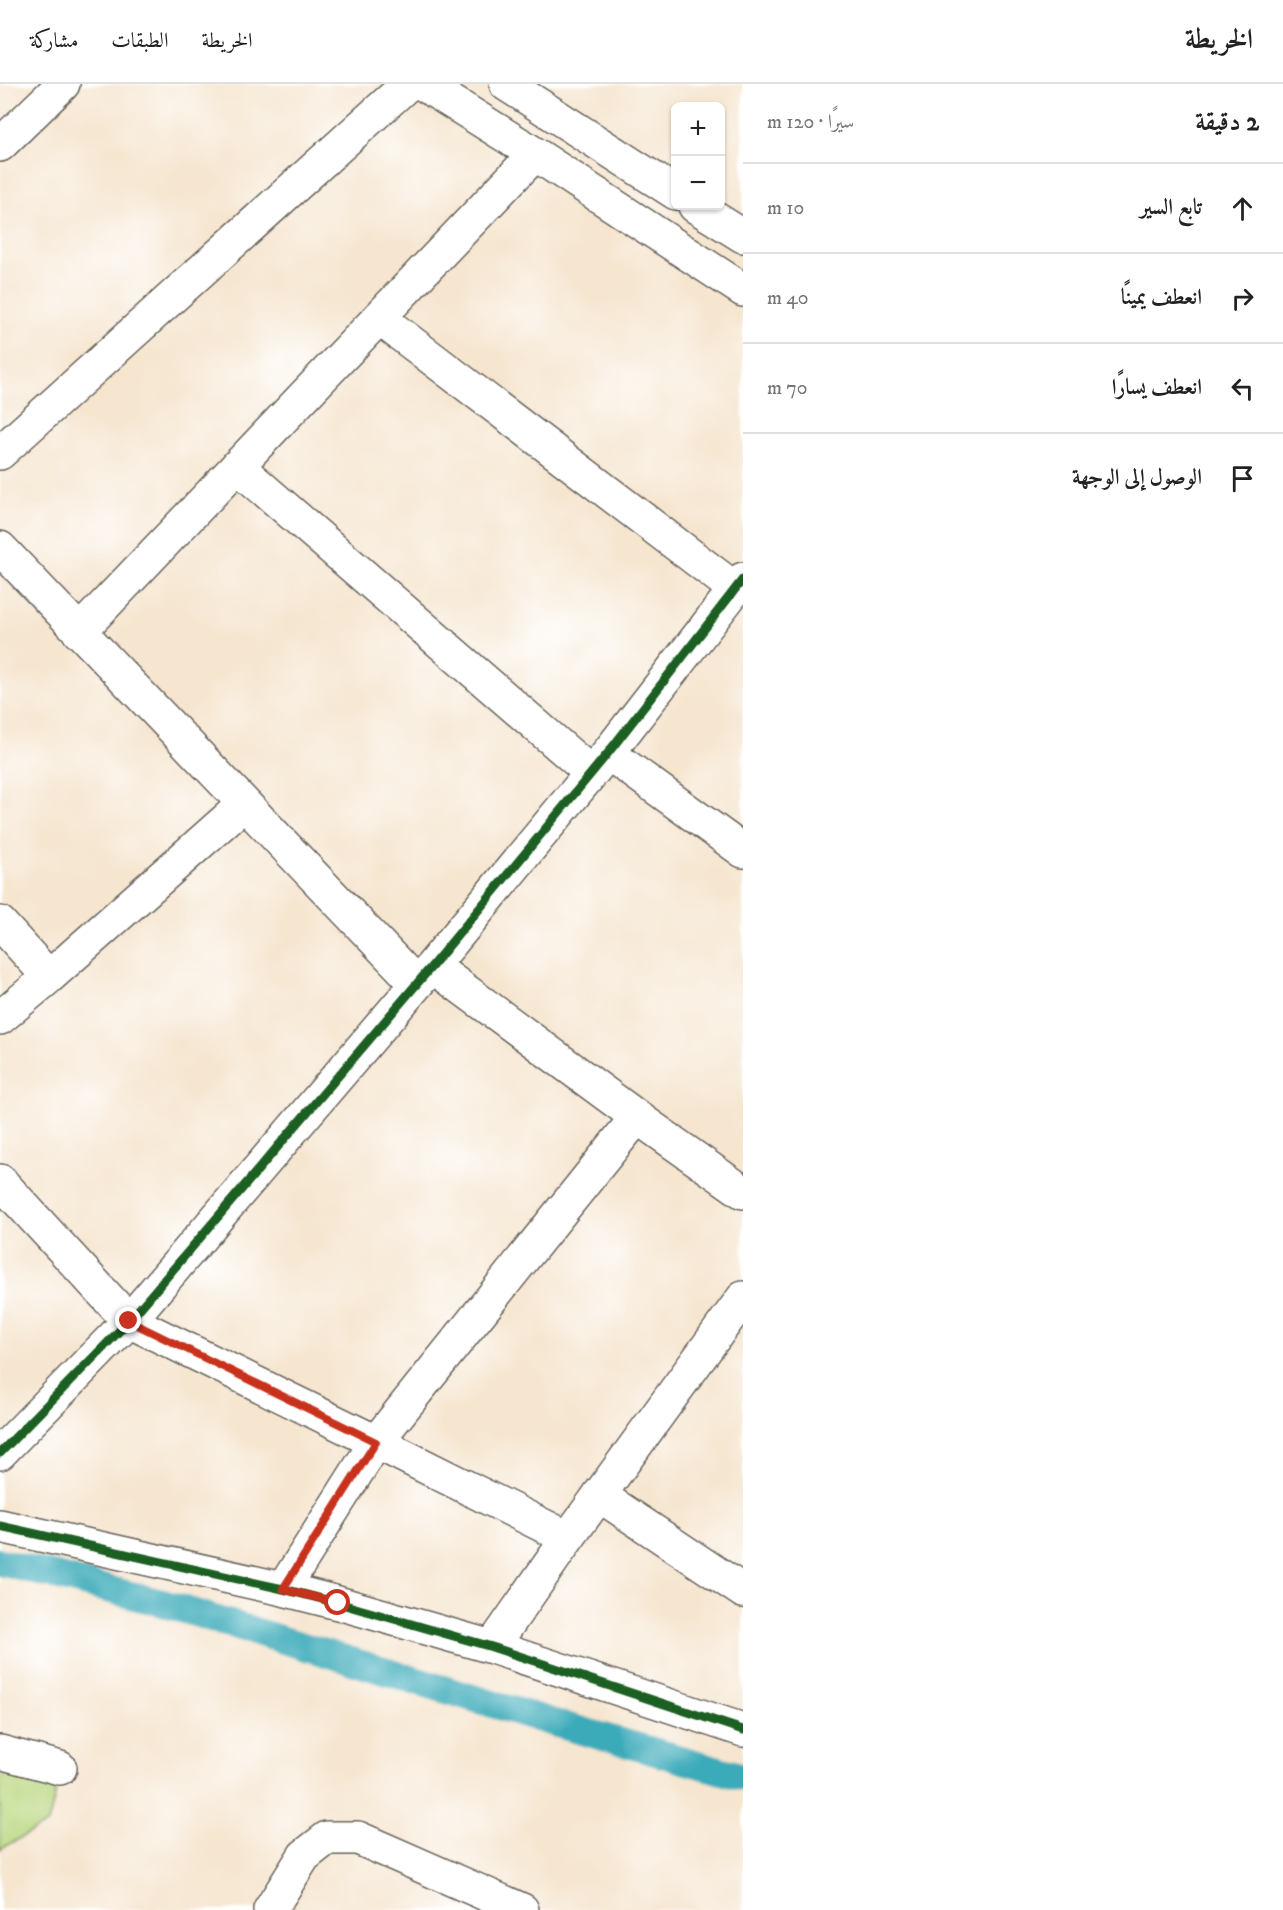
<!DOCTYPE html>
<html lang="ar">
<meta charset="utf-8">
<style>
:root{--surface:#fff;--page:#f2f2f2;--text:#222;--muted:#767676;--line:#e0e0e0}
body{margin:0;font-family:"IM FELL DW Pica",Amiri,serif;background:var(--page);color:var(--text);direction:rtl}
.controls{position:absolute;right:18px;top:18px;display:grid;overflow:hidden;border-radius:9px;box-shadow:0 2px 4px #0004}
.controls button{width:54px;height:54px;display:grid;place-items:center;padding:0;border:0;border-bottom:2px solid var(--line);background:var(--surface);color:var(--text);font:30px sans-serif}
.stop{position:absolute;width:18px;height:18px;margin:-14px;border:4px solid #c8321e;border-radius:50%;background:#fff}
.stop.end{background:#c8321e;border-color:#fff;box-shadow:0 2px 6px #0008}
.list{margin:0;padding:0;list-style:none}
h2{display:flex;justify-content:space-between;align-items:center;height:78px;margin:0;padding:0 24px;font-size:26px}
h2 small{font-size:20px;font-weight:400;color:var(--muted)}
.list li{display:grid;grid-template-columns:39px 1fr auto;gap:18px;align-items:center;box-sizing:border-box;height:90px;padding:0 24px;border-top:2px solid var(--line)}
.list b{display:block;font-size:22px;white-space:nowrap}
.list em{font-size:20px;font-style:normal;color:var(--muted)}
.icon{flex:none;width:33px;height:33px;fill:none;stroke:currentColor;stroke-width:2;stroke-linecap:round;stroke-linejoin:round}
.map{position:relative;flex:none;width:743px;height:1826px;overflow:hidden;direction:ltr}
header{display:flex;align-items:center;gap:36px;box-sizing:border-box;height:84px;padding:0 30px;background:var(--surface);border-bottom:2px solid var(--line)}
header strong{font-size:28px}
nav{display:flex;gap:33px;margin-inline-start:auto;font-size:21px}
main{display:flex}
aside{flex:1;background:var(--surface)}
.map>svg:first-child{display:block}
.green{fill:#b8d67d;stroke:#6a794c;stroke-width:1.5}
.lines{fill:none;stroke-linecap:round;stroke-linejoin:round}
.canal{stroke:#3baab9;stroke-width:28}
.minor-casing{stroke:#68635b;stroke-width:36}
.minor{stroke:#fff;stroke-width:33}
.cycleway-casing{stroke:#fff;stroke-width:13}
.cycleway{stroke:#1b5e20;stroke-width:9}
.route{stroke:#c8321e;stroke-width:8}
</style>
<header>
<strong>الخريطة</strong>
<nav><a>الخريطة</a><a>الطبقات</a><a>مشاركة</a></nav>
</header>
<main>
<aside>
<h2>2 دقيقة<small>سيرًا · 120 m</small></h2>
<ul class="list">
<li><svg class="icon" aria-label="ahead" viewBox="0 0 24 24"><path d="M12 20V5M6 11l6-6 6 6"/></svg><div><b>تابع السير</b></div><em>10 m</em></li>
<li><svg class="icon" aria-label="right" viewBox="0 0 24 24"><path d="M7 20v-9h11M14 6l5 5-5 5"/></svg><div><b>انعطف يمينًا</b></div><em>40 m</em></li>
<li><svg class="icon" aria-label="left" viewBox="0 0 24 24"><path d="M17 20v-9H6M10 6l-5 5 5 5"/></svg><div><b>انعطف يسارًا</b></div><em>70 m</em></li>
<li><svg class="icon" aria-label="arrive" viewBox="0 0 24 24"><path d="M6 21V4h12l-3 4 3 4H6"/></svg><div><b>الوصول إلى الوجهة</b></div></li>
</ul>
</aside>
<div class="map">
<svg width="743" height="1826" viewBox="0 0 743 1826">
<rect width="100%" height="100%" fill="#fff"/>
<filter id="ink" filterUnits="userSpaceOnUse"><feTurbulence type="fractalNoise" baseFrequency=".0167" numOctaves="2"/><feDisplacementMap in="SourceGraphic" scale="12" xChannelSelector="R" yChannelSelector="G"/><feConvolveMatrix kernelMatrix="1 2 1 2 8 2 1 2 1" color-interpolation-filters="sRGB"/></filter>
<filter id="wash" filterUnits="userSpaceOnUse"><feTurbulence type="fractalNoise" baseFrequency=".008" numOctaves="4" result="noise"/><feDisplacementMap in="SourceGraphic" scale="24" xChannelSelector="R" yChannelSelector="G"/><feGaussianBlur stdDeviation="1.35" result="paint"/><feColorMatrix in="noise" values="0 0 0 0 0 0 0 0 0 0 0 0 0 0 0 0 0 1.4 0 .05"/><feComposite in="paint" operator="in"/></filter>
<g filter="url(#wash)">
<rect width="100%" height="100%" fill="#f6e6d0"/>
<!-- green -->
<path class="green" d="M26 1684 56 1708 48 1739 0 1765V1693Z"/>
<g class="lines">
<!-- canal -->
<path class="canal" d="M0 1478 162 1519 551 1638 743 1693"/>
</g>
</g>
<g filter="url(#ink)">
<g class="lines">
<defs>
<path id="minor" d="M423 0 535 70 743 206
M506 0 676 109
M0 61 63 0
M695 122 743 152
M379 234 735 505
M0 369 408 0
M237 382 591 689
M0 464 416 899
M79 548 535 70
M608 669 743 767
M0 839 49 893
M432 882 637 1033 743 1108
M0 934 49 893 244 720
M0 1097 129 1237 376 1358 568 1454
M0 1369 129 1237 432 882 608 669 743 495
M599 1411 743 1507
M0 1442 283 1505 338 1519 492 1563 743 1646
M283 1505 376 1358 637 1033
M492 1563 568 1454 743 1214
M0 1668 60 1684
M270 1826 304 1772 327 1754H358L522 1826"/>
</defs>
<!-- minor casing -->
<use href="#minor" class="minor-casing"/>
<!-- minor -->
<use href="#minor" class="minor"/>
<defs>
<path id="cycleway" d="M0 1369 129 1237 432 882 608 669 743 495
M0 1442 283 1505 338 1519 492 1563 743 1646"/>
</defs>
<!-- cycleway casing -->
<use href="#cycleway" class="cycleway-casing"/>
<!-- cycleway -->
<use href="#cycleway" class="cycleway"/>
</g>
</g>
<g class="lines" filter="url(#ink)">
<!-- route -->
<path class="route" d="M129 1237 376 1358 283 1505 338 1519"/>
</g>
</svg>
<div class="controls">
<button>+</button>
<button>−</button>
</div>
<div class="stop" style="left:338px;top:1519px"></div>
<div class="stop end" style="left:129px;top:1237px"></div>
</div>
</main>
